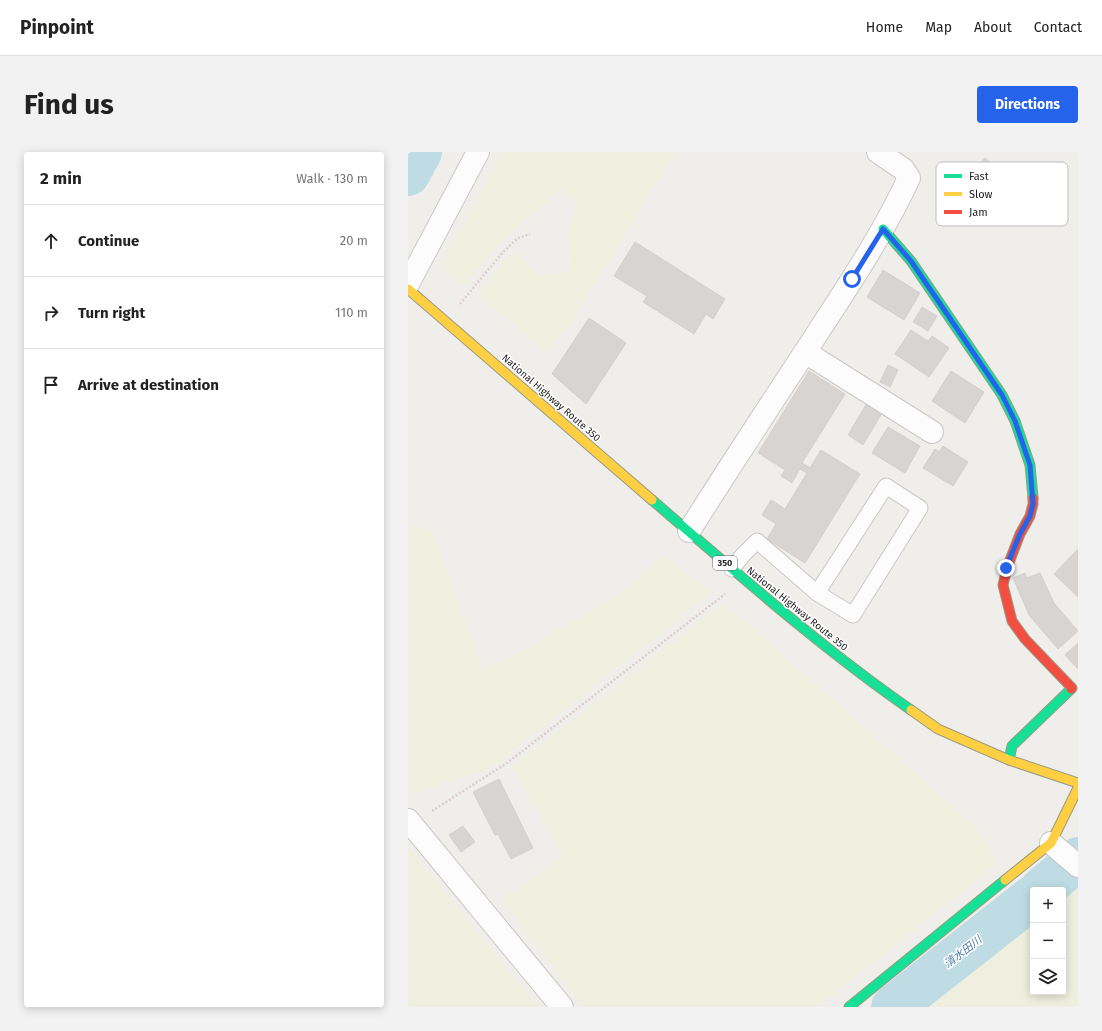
<!DOCTYPE html>
<meta charset="utf-8">
<style>
:root{--surface:#fff;--page:#f2f2f2;--text:#222;--muted:#767676;--line:#e0e0e0;--accent:#2563eb}
body{margin:0;font-family:"Fira Sans","Noto Sans JP",sans-serif;background:var(--page);color:var(--text)}
.controls{position:absolute;right:12px;bottom:12px;display:grid;overflow:hidden;border-radius:4px;box-shadow:0 2px 10px #0003}
.controls button{width:36px;height:36px;display:grid;place-items:center;padding:0;border:0;border-bottom:1px solid var(--line);background:var(--surface);color:var(--text);font:20px sans-serif}
.stop{position:absolute;width:12px;height:12px;margin:-9px;border:3px solid #2563eb;border-radius:50%;background:#fff}
.stop.end{background:#2563eb;border-color:#fff;box-shadow:0 1px 4px #0008}
.list{margin:0;padding:0;list-style:none}
h2{display:flex;justify-content:space-between;align-items:center;height:52px;margin:0;padding:0 16px;font-size:17px}
h2 small{font-size:13px;font-weight:400;color:var(--muted)}
.list li{display:grid;grid-template-columns:26px 1fr auto;gap:12px;align-items:center;box-sizing:border-box;height:72px;padding:0 16px;border-top:1px solid var(--line)}
.list b{display:block;font-size:15px;white-space:nowrap}
.list em{font-size:13px;font-style:normal;color:var(--muted)}
.icon{flex:none;width:22px;height:22px;fill:none;stroke:currentColor;stroke-width:2;stroke-linecap:round;stroke-linejoin:round}
.map{position:relative;flex:none;width:670px;height:855px;overflow:hidden;border-radius:4px}
header{display:flex;align-items:center;gap:24px;box-sizing:border-box;height:56px;padding:0 20px;background:var(--surface);border-bottom:1px solid var(--line)}
header strong{font-size:19px}
nav{display:flex;gap:22px;margin-inline-start:auto;font-size:14px}
.intro{display:flex;align-items:center;justify-content:space-between;box-sizing:border-box;height:96px;padding:0 24px}
h1{margin:0;font-size:28px}
.button{padding:10px 18px;border-radius:4px;background:var(--accent);color:#fff;font-size:14px;font-weight:700}
main{display:flex;gap:24px;padding:0 24px}
aside{flex:1;background:var(--surface);border-radius:4px;box-shadow:0 2px 10px #0003}
.map>svg:first-child{display:block}
.farmland{fill:#efefdf}
.lines{fill:none;stroke-linecap:round;stroke-linejoin:round}
.river{stroke:#bfdbe3;stroke-width:44}
.building{fill:#d7d4d2;stroke:#d3d0cc}
.lane-casing{stroke:#c9c8c7;stroke-width:17}
.street-casing{stroke:#c9c8c7;stroke-width:24}
.fast-casing{stroke:#999a82;stroke-width:11}
.slow-casing{stroke:#999a82;stroke-width:11}
.jam-casing{stroke:#999a82;stroke-width:11}
.path{stroke:#dccecd;stroke-width:2.5;stroke-dasharray:2 2;stroke-linecap:butt}
.lane{stroke:#fdfcfc;stroke-width:15}
.street{stroke:#fdfcfc;stroke-width:22}
.fast{stroke:#16e098;stroke-width:9}
.slow{stroke:#ffcf43;stroke-width:9}
.jam{stroke:#f24e42;stroke-width:9}
.route{stroke:#2563eb;stroke-width:5}
.labels{text-anchor:middle;dominant-baseline:central;stroke-width:3;stroke-linejoin:round;paint-order:stroke}
.shield{fill:#fff;stroke:#646464;stroke-width:1}
.shield-label{font-size:9px;font-weight:bold;fill:#222}
.street-label{font-size:10px;fill:#222;stroke:#fff}
.water-label{font-size:11px;font-style:italic;fill:#4a7aab;stroke:#fff}
.key{fill:#fff;stroke:#bdbdbd;stroke-width:1}
.key-label{font-size:11px;fill:#222}
</style>
<header>
<strong>Pinpoint</strong>
<nav><a>Home</a><a>Map</a><a>About</a><a>Contact</a></nav>
</header>
<div class="intro"><h1>Find us</h1><a class="button">Directions</a></div>
<main>
<aside>
<h2>2 min<small>Walk · 130 m</small></h2>
<ul class="list">
<li><svg class="icon" aria-label="ahead" viewBox="0 0 24 24"><path d="M12 20V5M6 11l6-6 6 6"/></svg><div><b>Continue</b></div><em>20 m</em></li>
<li><svg class="icon" aria-label="right" viewBox="0 0 24 24"><path d="M7 20v-9h11M14 6l5 5-5 5"/></svg><div><b>Turn right</b></div><em>110 m</em></li>
<li><svg class="icon" aria-label="arrive" viewBox="0 0 24 24"><path d="M6 21V4h12l-3 4 3 4H6"/></svg><div><b>Arrive at destination</b></div></li>
</ul>
</aside>
<div class="map">
<svg width="670" height="855" viewBox="0 0 670 855">
<rect width="100%" height="100%" fill="#f0eeeb"/>
<!-- farmland -->
<path class="farmland" d="M94 0H267L168 164 140 202 71 142 97 106 109 102 131 122 157 121 162 117 161 78 169 51 153 37 95 89 56 133 32 116Z
M0 373 24 378 75 516 111 501 226 433 255 402 303 441 83 616 1 642 0 641Z
M317 451 567 674 590 711 410 855H176L94 748 155 703 104 615Z
M0 695 130 855H0Z
M665 727 670 732V855H506L625 759V840H655V738H651Z"/>
<g class="lines">
<!-- river -->
<path class="river" d="M0 22 12 0
M633 738 670 707
M485 855 625 745"/>
</g>
<!-- building -->
<path class="building" d="M577 6 590 17 578 31 565 20Z
M227 90 317 147 305 167 298 162 286 182 235 150 239 144 206 124Z
M475 118 512 141 496 168 459 145Z
M514 155 529 164 520 179 505 170Z
M181 166 218 191 178 252 144 222Z
M503 178 520 189 524 184 541 196 521 225 487 202Z
M480 213 490 218 482 235 472 230Z
M401 219 437 242 394 311 402 316 413 298 452 322 397 411 359 387 368 372 354 363 363 348 377 357 399 321 392 317 384 331 373 324 377 318 350 301Z
M543 219 576 240 557 271 524 249Z
M459 251 474 261 455 293 440 283Z
M480 275 512 294 497 321 464 301Z
M535 294 560 310 545 334 515 316 527 297 531 300Z
M670 397V445L646 422Z
M617 421 619 426 632 421 646 451 670 479 650 497 621 463 605 426Z
M670 491V517L657 503Z
M91 627 125 696 103 707 90 682 87 683 65 640Z
M55 674 67 690 53 700 41 683Z"/>
<g class="lines">
<defs>
<path id="lane" d="M324 417 334 404 349 389 409 441 478 334 512 356 445 463 409 441"/>
<path id="street" d="M0 132 70 0
M397 200 524 280
M281 379C321 316 362 253 403 191 438 137 474 84 501 26L495 17 470 0
M0 668 154 855
M643 691 670 714"/>
<path id="fast" d="M475 77 503 109 594 243 607 269 622 313 625 346
M244 348C328 420 412 495 503 558
M601 608 604 594 663 537
M441 855 597 728"/>
<path id="slow" d="M0 137 244 348
M503 558 530 577 601 608 670 631
M597 728 643 691 670 636"/>
<path id="jam" d="M625 346V352L622 364 612 382 599 416 595 433 604 469 617 487 664 536 663 537"/>
</defs>
<!-- lane casing -->
<use href="#lane" class="lane-casing"/>
<!-- street casing -->
<use href="#street" class="street-casing"/>
<!-- fast casing -->
<use href="#fast" class="fast-casing"/>
<!-- slow casing -->
<use href="#slow" class="slow-casing"/>
<!-- jam casing -->
<use href="#jam" class="jam-casing"/>
<!-- path -->
<path class="path" d="M52 152 95 100 110 86 122 82
M24 659 99 611 317 442"/>
<!-- lane -->
<use href="#lane" class="lane"/>
<!-- street -->
<use href="#street" class="street"/>
<!-- fast -->
<use href="#fast" class="fast"/>
<!-- slow -->
<use href="#slow" class="slow"/>
<!-- jam -->
<use href="#jam" class="jam"/>
</g>
<g class="lines">
<!-- route -->
<path class="route" d="M444 127 475 77 503 109 594 243 607 269 622 313 625 352 622 364 612 382 598 416"/>
</g>
<g class="labels">
<!-- shield labels -->
<rect class="shield" x="305" y="404" width="24" height="14" rx="3"/>
<g class="shield-label">
<text x="317" y="411">350</text>
</g>
<!-- street labels -->
<g class="street-label">
<text transform="translate(143 246) rotate(41)">National Highway Route 350</text>
<text transform="translate(389 457) rotate(39)">National Highway Route 350</text>
</g>
<!-- water labels -->
<g class="water-label">
<text transform="translate(555 800) rotate(-38)">清水田川</text>
</g>
</g>
<!-- legend -->
<rect x="528" y="10" width="132" height="64" rx="6" class="key"/>
<rect x="536" y="22" width="18" height="4" fill="#16e098"/>
<rect x="536" y="40" width="18" height="4" fill="#ffcf43"/>
<rect x="536" y="58" width="18" height="4" fill="#f24e42"/>
<g class="key-label">
<text x="561" y="28">Fast</text>
<text x="561" y="46">Slow</text>
<text x="561" y="64">Jam</text>
</g>
</svg>
<div class="controls">
<button>+</button>
<button>−</button>
<button><svg class="icon" aria-label="layers" viewBox="0 0 24 24"><path d="M12 4l9 5-9 5-9-5zM3 14l9 5 9-5"/></svg></button>
</div>
<div class="stop" style="left:444px;top:127px"></div>
<div class="stop end" style="left:598px;top:416px"></div>
</div>
</main>
